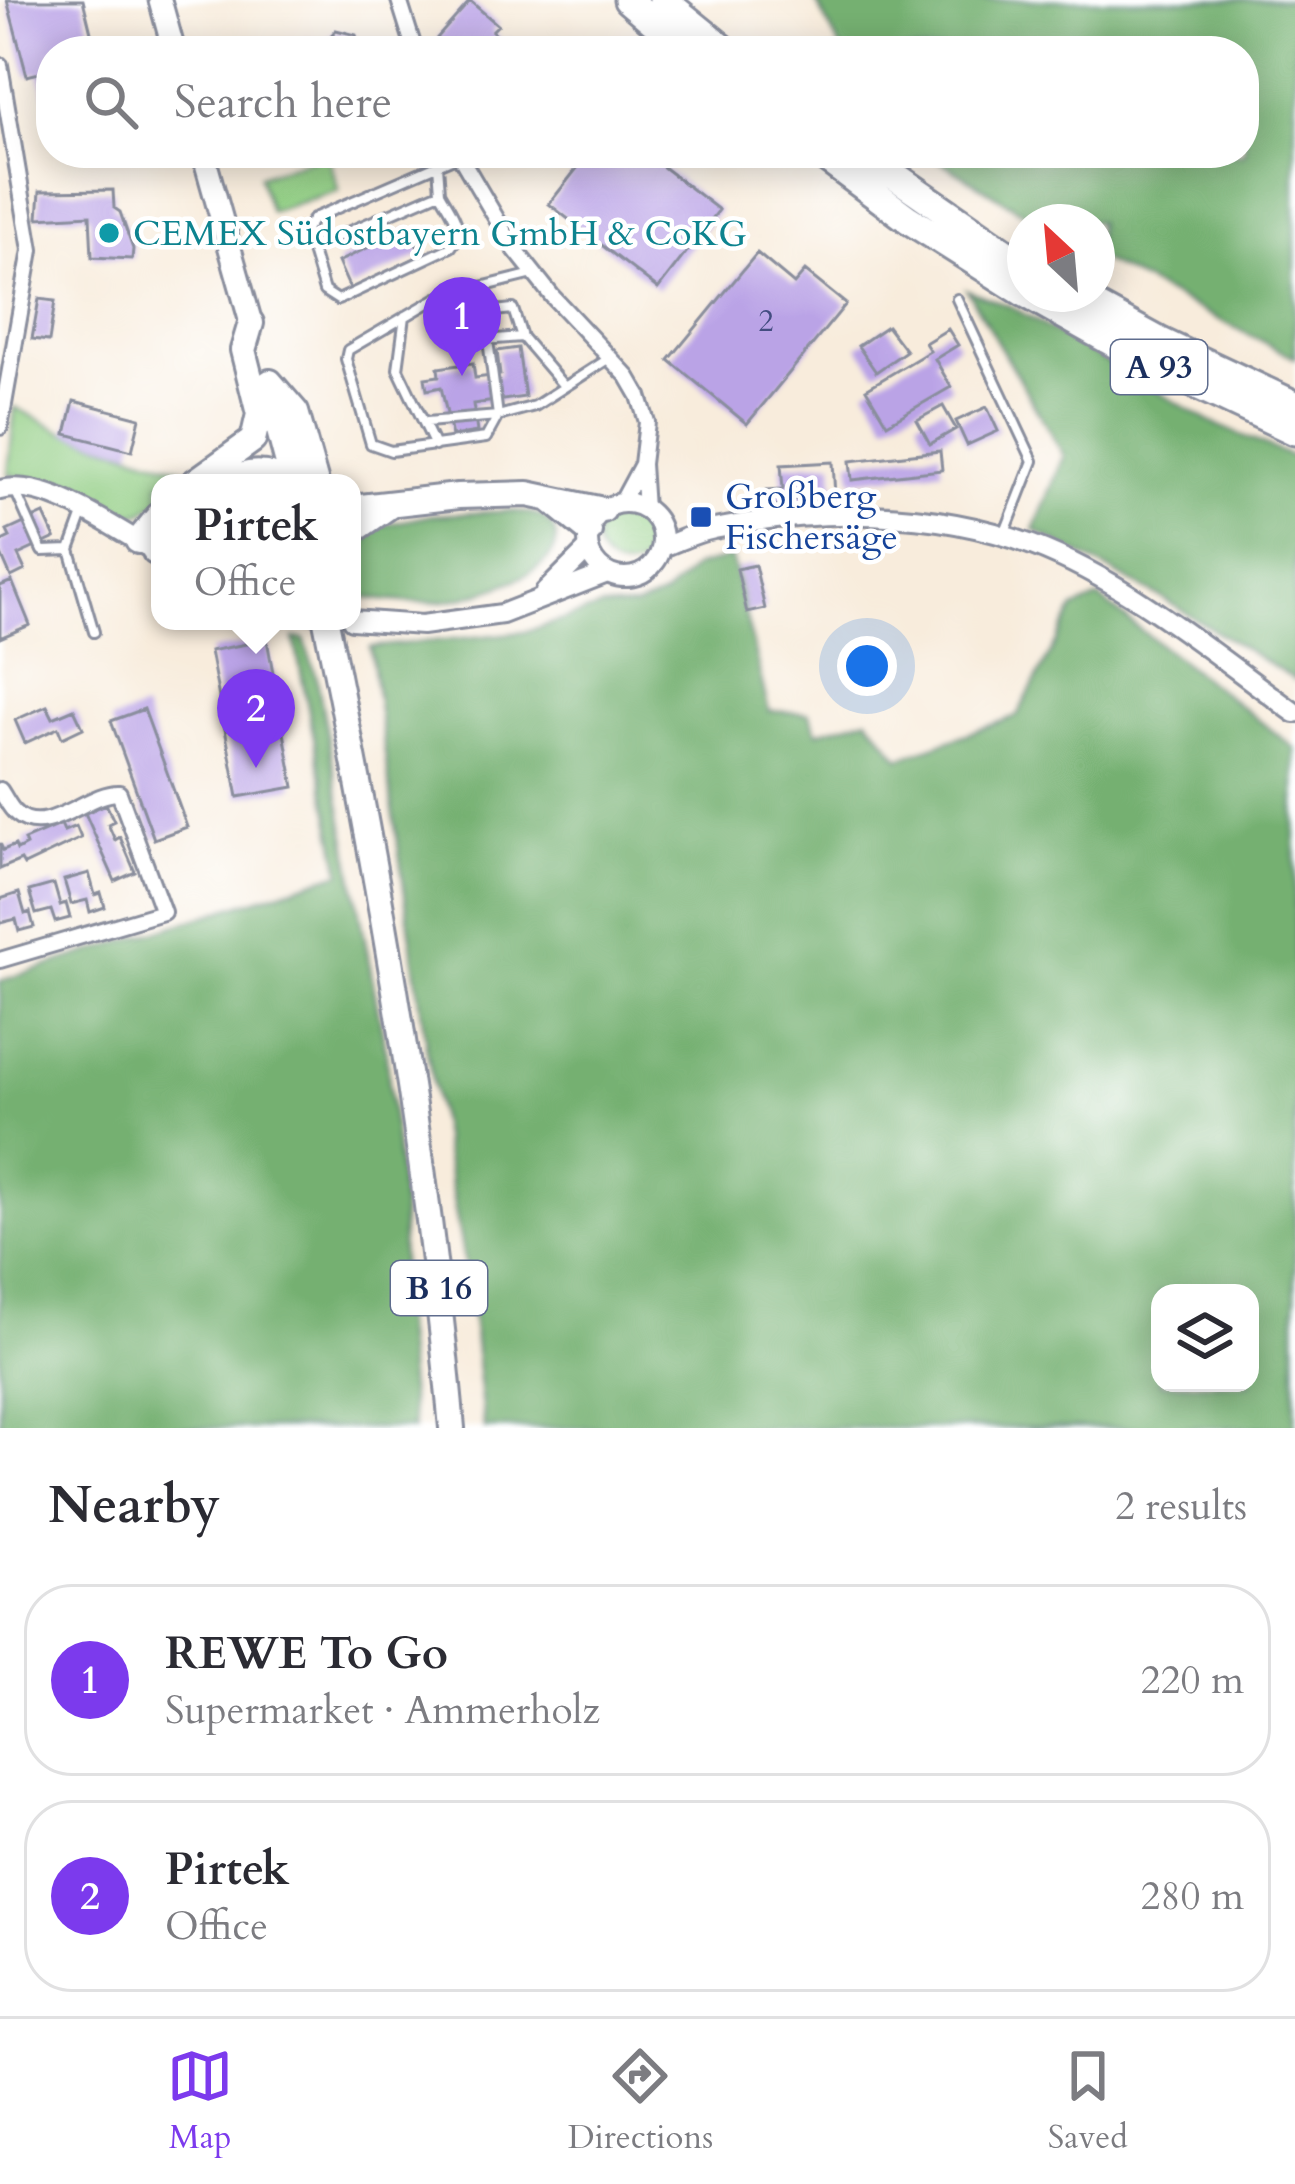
<!DOCTYPE html>
<meta charset="utf-8">
<style>
:root{--surface:#fff;--page:#f2f2f3;--text:#2b2b33;--muted:#7c7c81;--line:#e1e1e2;--accent:#7c3aed}
body{margin:0;font-family:Cardo,serif;background:var(--page);color:var(--text)}
.controls{position:absolute;right:36px;bottom:36px;display:grid;overflow:hidden;border-radius:24px;box-shadow:0 6px 30px #0003}
.controls button{width:108px;height:108px;display:grid;place-items:center;padding:0;border:0;border-bottom:3px solid var(--line);background:var(--surface);color:var(--text);font:60px sans-serif}
.compass{position:absolute;left:1007px;top:204px;width:108px;height:108px;border-radius:50%;background:var(--surface);box-shadow:0 6px 30px #0003;rotate:334deg}
.you{position:absolute;left:867px;top:666px;width:42px;height:42px;margin:-30px;border:9px solid #fff;border-radius:50%;background:#1a73e8;box-shadow:0 0 0 18px #1a73e833}
.badge{display:grid;place-items:center;width:78px;height:78px;border-radius:50%;background:var(--accent);color:#fff;font-size:39px;font-weight:700}
.pin{position:absolute;translate:-50% -99px;filter:drop-shadow(0 3px 6px #0008)}
.pin::after{content:'';position:absolute;top:63px;width:42px;height:36px;background:inherit;clip-path:polygon(0 0,100% 0,50% 100%)}
.popup{position:absolute;left:151px;top:474px;width:210px;height:156px;box-sizing:border-box;display:grid;place-content:center;border-radius:24px;background:var(--surface);filter:drop-shadow(0 3px 9px #0005);font-size:39px;white-space:nowrap;color:var(--muted)}
.popup b{font-size:45px;color:var(--text)}
.popup::after{content:'';position:absolute;left:50%;top:100%;margin-left:-24px;border:24px solid transparent;border-top-color:var(--surface)}
.list{margin:0;padding:0;list-style:none}
h2{display:flex;justify-content:space-between;align-items:center;height:156px;margin:0;padding:0 48px;font-size:51px}
h2 small{font-size:39px;font-weight:400;color:var(--muted)}
.list li{display:grid;grid-template-columns:78px 1fr auto;gap:36px;align-items:center;box-sizing:border-box;height:192px;margin:0 24px 24px;padding:0 24px;border:3px solid var(--line);border-radius:48px}
.list b{display:block;font-size:45px;white-space:nowrap}
.list p{margin:0;font-size:39px;white-space:nowrap;color:var(--muted)}
.list em{font-size:39px;font-style:normal;color:var(--muted)}
.icon{flex:none;width:66px;height:66px;fill:none;stroke:currentColor;stroke-width:2;stroke-linecap:round;stroke-linejoin:round}
.map{position:relative;flex:none;width:1295px;height:1428px;overflow:hidden}
.search{position:absolute;background:var(--surface);box-shadow:0 6px 30px #0003;left:36px;right:36px;top:36px;height:132px;display:flex;align-items:center;gap:30px;box-sizing:border-box;padding:0 42px;border-radius:48px;color:var(--muted);font-size:45px}
.sheet{height:588px;background:var(--surface)}
nav{display:flex;justify-content:space-around;align-items:center;box-sizing:border-box;height:168px;border-top:3px solid var(--line);background:var(--surface);font-size:33px;color:var(--muted)}
nav a{display:grid;justify-items:center;gap:6px}
nav .on{color:var(--accent)}
.map>svg:first-child{display:block}
.green{fill:#91cd83;stroke:#567e70;stroke-width:3}
.forest{fill:#74b071;stroke:#487068;stroke-width:3;fill-rule:evenodd}
.building{fill:#baa3e6}
.lines{fill:none;stroke-linecap:round;stroke-linejoin:round}
.service-casing{stroke:#8a8e9d;stroke-width:14}
.minor-casing{stroke:#8a8e9d;stroke-width:20}
.tertiary-casing{stroke:#8a8e9d;stroke-width:24}
.primary-casing{stroke:#8a8e9d;stroke-width:27}
.trunk-casing{stroke:#8a8e9d;stroke-width:30}
.motorway-casing{stroke:#8a8e9d;stroke-width:33}
.service{stroke:#fff;stroke-width:8}
.minor{stroke:#fff;stroke-width:14}
.tertiary{stroke:#fff;stroke-width:18}
.primary{stroke:#fff;stroke-width:21}
.trunk{stroke:#fff;stroke-width:24}
.motorway{stroke:#fff;stroke-width:27}
.culture-dot{fill:#0f9aa8;stroke:#fff;stroke-width:4.5}
.transit-dot{fill:#1a4fb4;stroke:#fff;stroke-width:4.5}
.labels{text-anchor:middle;dominant-baseline:central;stroke-width:9;stroke-linejoin:round;paint-order:stroke}
.number-label{font-size:30px;fill:#434c80}
.shield{fill:#fff;stroke:#5f6d8e;stroke-width:3}
.shield-label{font-size:33px;font-weight:bold;fill:#1b2f5e}
.culture-label{font-size:36px;fill:#0d838f;stroke:#fff;text-anchor:start}
.transit-label{font-size:36px;fill:#164399;stroke:#fff;text-anchor:start}
</style>
<div class="map">
<svg width="1295" height="1428" viewBox="0 0 1295 1428">
<rect width="100%" height="100%" fill="#fff"/>
<filter id="ink" filterUnits="userSpaceOnUse"><feTurbulence type="fractalNoise" baseFrequency=".00833" numOctaves="2"/><feDisplacementMap in="SourceGraphic" scale="24" xChannelSelector="R" yChannelSelector="G"/><feConvolveMatrix kernelMatrix="1 2 1 2 8 2 1 2 1" color-interpolation-filters="sRGB"/></filter>
<filter id="wash" filterUnits="userSpaceOnUse"><feTurbulence type="fractalNoise" baseFrequency=".004" numOctaves="4" result="noise"/><feDisplacementMap in="SourceGraphic" scale="48" xChannelSelector="R" yChannelSelector="G"/><feGaussianBlur stdDeviation="2.7" result="paint"/><feColorMatrix in="noise" values="0 0 0 0 0 0 0 0 0 0 0 0 0 0 0 0 0 1.4 0 .05"/><feComposite in="paint" operator="in"/></filter>
<g filter="url(#wash)">
<rect width="100%" height="100%" fill="#f8ecdc"/>
<!-- green -->
<path class="green" d="M327 154 339 190 270 212 259 176Z
M15 407 63 432 191 471 180 483H160V500L143 512 131 515 97 498 8 474Z
M596 539a29 29 0 1 1 58 0a29 29 0 1 1-58 0Z"/>
<!-- forest -->
<path class="forest" d="M815 0H1295V358L1097 258V222H1039L927 153H1244V51H842Z
M967 290 1010 306 1210 422 1295 458V680L1163 599 1034 530 1064 456Z
M510 511C526 512 543 512 552 527 577 566 490 591 462 598 427 606 395 602 359 597L368 528 432 515Z
M731 557 769 711 809 713 817 732 868 718 900 758 1017 716 1074 609 1099 598 1295 748V1428H484L470 1295 426 1045 370 647 524 632 601 608 637 607 664 596 695 567ZM1250 1293V1383H1160V1293Z
M294 638 304 639 317 678 386 1053 402 1207 401 1306 413 1428H0V981L341 872Z"/>
<g id="blocks">
<!-- building -->
<path class="building" d="M7 0H83L95 49 116 43 119 51H51L49 113 39 73 27 76Z
M470 1 498 25 492 31 505 43 509 38 524 51H452L437 38Z
M336 30 356 35 361 51H296L308 38 324 43Z
M589 153H645L719 210 658 289 549 204Z
M113 190 114 208 120 212 133 249 132 259 92 257 90 215 38 218 40 191Z
M409 228 421 255 350 289 338 262Z
M757 253 794 284 805 271 846 304 747 424 669 360Z
M39 299 55 301 49 341 32 339Z
M887 326 906 351 876 372 858 346Z
M948 329 958 345 935 359 951 387 887 424 866 389 930 351 925 343Z
M518 348 525 397 473 404 477 432 452 436 441 387 427 390 425 378 439 376 438 368 473 363 475 378 500 375 497 351Z
M74 401 140 418 132 451 66 434Z
M943 406 956 429 930 444 917 420Z
M987 407 998 431 967 445 956 421Z
M940 451 942 470 852 480 850 461Z
M833 462 835 496 787 500V505L768 506 767 490 783 489 781 465Z
M44 514 55 538 18 555 25 570 11 577 0 552V542L10 537 7 531Z
M755 565 765 609 747 613 737 569Z
M12 581 30 625 0 638V586Z
M267 640 294 787 238 797 210 651Z
M47 706 53 718 74 709 83 728 62 738 58 728 25 743 15 720Z
M144 709 187 827 154 839 111 721Z
M106 804 114 821 108 824 115 840 120 837 135 872 115 881 85 813Z
M61 824 64 831 76 826 81 838 24 865 21 860 0 869V843L3 850 15 845 17 850 26 845 24 840Z
M89 873 95 895 101 893 105 907 90 912 87 900 71 904 64 880Z
M54 884 60 905 66 903 70 918 55 922 51 910 36 914 29 891Z
M19 893 25 914 30 912 34 927 19 931 16 919 0 923V899Z"/>
</g>
</g>
<g filter="url(#ink)">
<use href="#blocks" fill-opacity="0" stroke="#8a8e9d" stroke-width="3"/>
<g class="lines">
<defs>
<path id="service" d="M438 164 440 192 311 248 305 230 314 218 458 156
M311 248 324 291 338 300 451 247C467 228 450 211 440 192
M533 274 437 298 348 350 346 359 371 444 391 451 486 438 498 416 535 406 611 357
M957 299 1033 461 1004 535
M405 316 398 369 435 446
M522 337 457 342 449 334 450 323 457 315 513 309 522 337 563 385
M427 422 498 416 488 340
M15 490 42 551 70 550
M83 514 70 550 94 632"/>
<path id="minor" d="M399 0 415 51
M0 65 31 250 0 427
M458 153 513 247 552 296 628 377 639 396 647 422 642 464 645 509
M621 503 642 464
M0 790C5 797 10 809 17 814 46 839 88 792 119 793L163 912 0 960"/>
<path id="tertiary" d="M0 490C45 479 108 524 146 546
M588 540a37 37 0 1 1 74 0a37 37 0 1 1-74 0Z
M662 547C679 541 696 532 714 529 816 508 934 508 1032 545 1129 582 1212 653 1295 713
M545 592 588 549
M352 620 422 625 502 614 607 573"/>
<path id="primary" d="M160 0 174 51
M203 153 251 323"/>
<path id="trunk" d="M270 382 296 412 316 483
M268 389 293 483
M193 483 253 440 259 414 243 350 251 323
M222 483C244 472 266 468 287 483
M552 501 589 531
M352 508 458 496 528 494 603 510
M352 532 388 507
M138 541 160 514
M155 552 160 546
M326 621C381 888 427 1156 452 1428"/>
<path id="motorway" d="M628 0 688 51
M663 0 726 51
M819 153 908 219 1025 293
M862 153 1025 266
M1027 294 1148 362 1295 431
M1073 294 1161 342 1295 405"/>
</defs>
<!-- service casing -->
<use href="#service" class="service-casing"/>
<!-- minor casing -->
<use href="#minor" class="minor-casing"/>
<!-- tertiary casing -->
<use href="#tertiary" class="tertiary-casing"/>
<!-- primary casing -->
<use href="#primary" class="primary-casing"/>
<!-- trunk casing -->
<use href="#trunk" class="trunk-casing"/>
<!-- motorway casing -->
<use href="#motorway" class="motorway-casing"/>
<!-- service -->
<use href="#service" class="service"/>
<!-- minor -->
<use href="#minor" class="minor"/>
<!-- tertiary -->
<use href="#tertiary" class="tertiary"/>
<!-- primary -->
<use href="#primary" class="primary"/>
<!-- trunk -->
<use href="#trunk" class="trunk"/>
<!-- motorway -->
<use href="#motorway" class="motorway"/>
</g>
</g>
<!-- markers -->
<circle class="culture-dot" cx="109" cy="233" r="12"/>
<rect class="transit-dot" x="689" y="505" width="24" height="24" rx="6"/>
<g class="labels">
<!-- number labels -->
<g class="number-label">
<text x="766" y="321">2</text>
</g>
<!-- shield labels -->
<g class="shield">
<rect x="1111" y="340" width="96" height="54" rx="9"/>
<rect x="391" y="1261" width="96" height="54" rx="9"/>
</g>
<g class="shield-label">
<text x="1159" y="367">A 93</text>
<text x="439" y="1288">B 16</text>
</g>
<!-- culture labels -->
<g class="culture-label">
<text x="133" y="233">CEMEX Südostbayern GmbH &amp; CoKG</text>
</g>
<!-- transit labels -->
<g class="transit-label">
<text x="725" y="496">Großberg<tspan x="725" dy="41">Fischersäge</tspan></text>
</g>
</g>
</svg>
<div class="controls">
<button><svg class="icon" aria-label="layers" viewBox="0 0 24 24"><path d="M12 4l9 5-9 5-9-5zM3 14l9 5 9-5"/></svg></button>
</div>
<svg class="compass" viewBox="-18 -18 36 36"><path d="M0-13l5 13h-10z" fill="#e53935"/><path d="M0 13l5-13h-10z" fill="#7c7c81"/></svg>
<div class="you"></div>
<div class="pin badge" style="left:462px;top:376px">1</div>
<div class="pin badge" style="left:256px;top:768px">2</div>
<div class="popup"><b>Pirtek</b>Office</div>
<div class="search"><svg class="icon" aria-label="search" viewBox="0 0 24 24"><circle cx="10" cy="10" r="6"/><path d="M15 15l6 6"/></svg>Search here</div>
</div>
<section class="sheet">
<h2>Nearby<small>2 results</small></h2>
<ul class="list">
<li><span class="badge">1</span><div><b>REWE To Go</b><p>Supermarket · Ammerholz</p></div><em>220 m</em></li>
<li><span class="badge">2</span><div><b>Pirtek</b><p>Office</p></div><em>280 m</em></li>
</ul>
</section>
<nav>
<a class="on"><svg class="icon" aria-label="map" viewBox="0 0 24 24"><path d="M3 6l6-2 6 2 6-2v14l-6 2-6-2-6 2zM9 4v14M15 6v14"/></svg>Map</a>
<a><svg class="icon" aria-label="directions" viewBox="0 0 24 24"><path d="M12 3l9 9-9 9-9-9zM9 14v-3h6M13 9l2 2-2 2"/></svg>Directions</a>
<a><svg class="icon" aria-label="saved" viewBox="0 0 24 24"><path d="M7 4h10v16l-5-4-5 4z"/></svg>Saved</a>
</nav>
